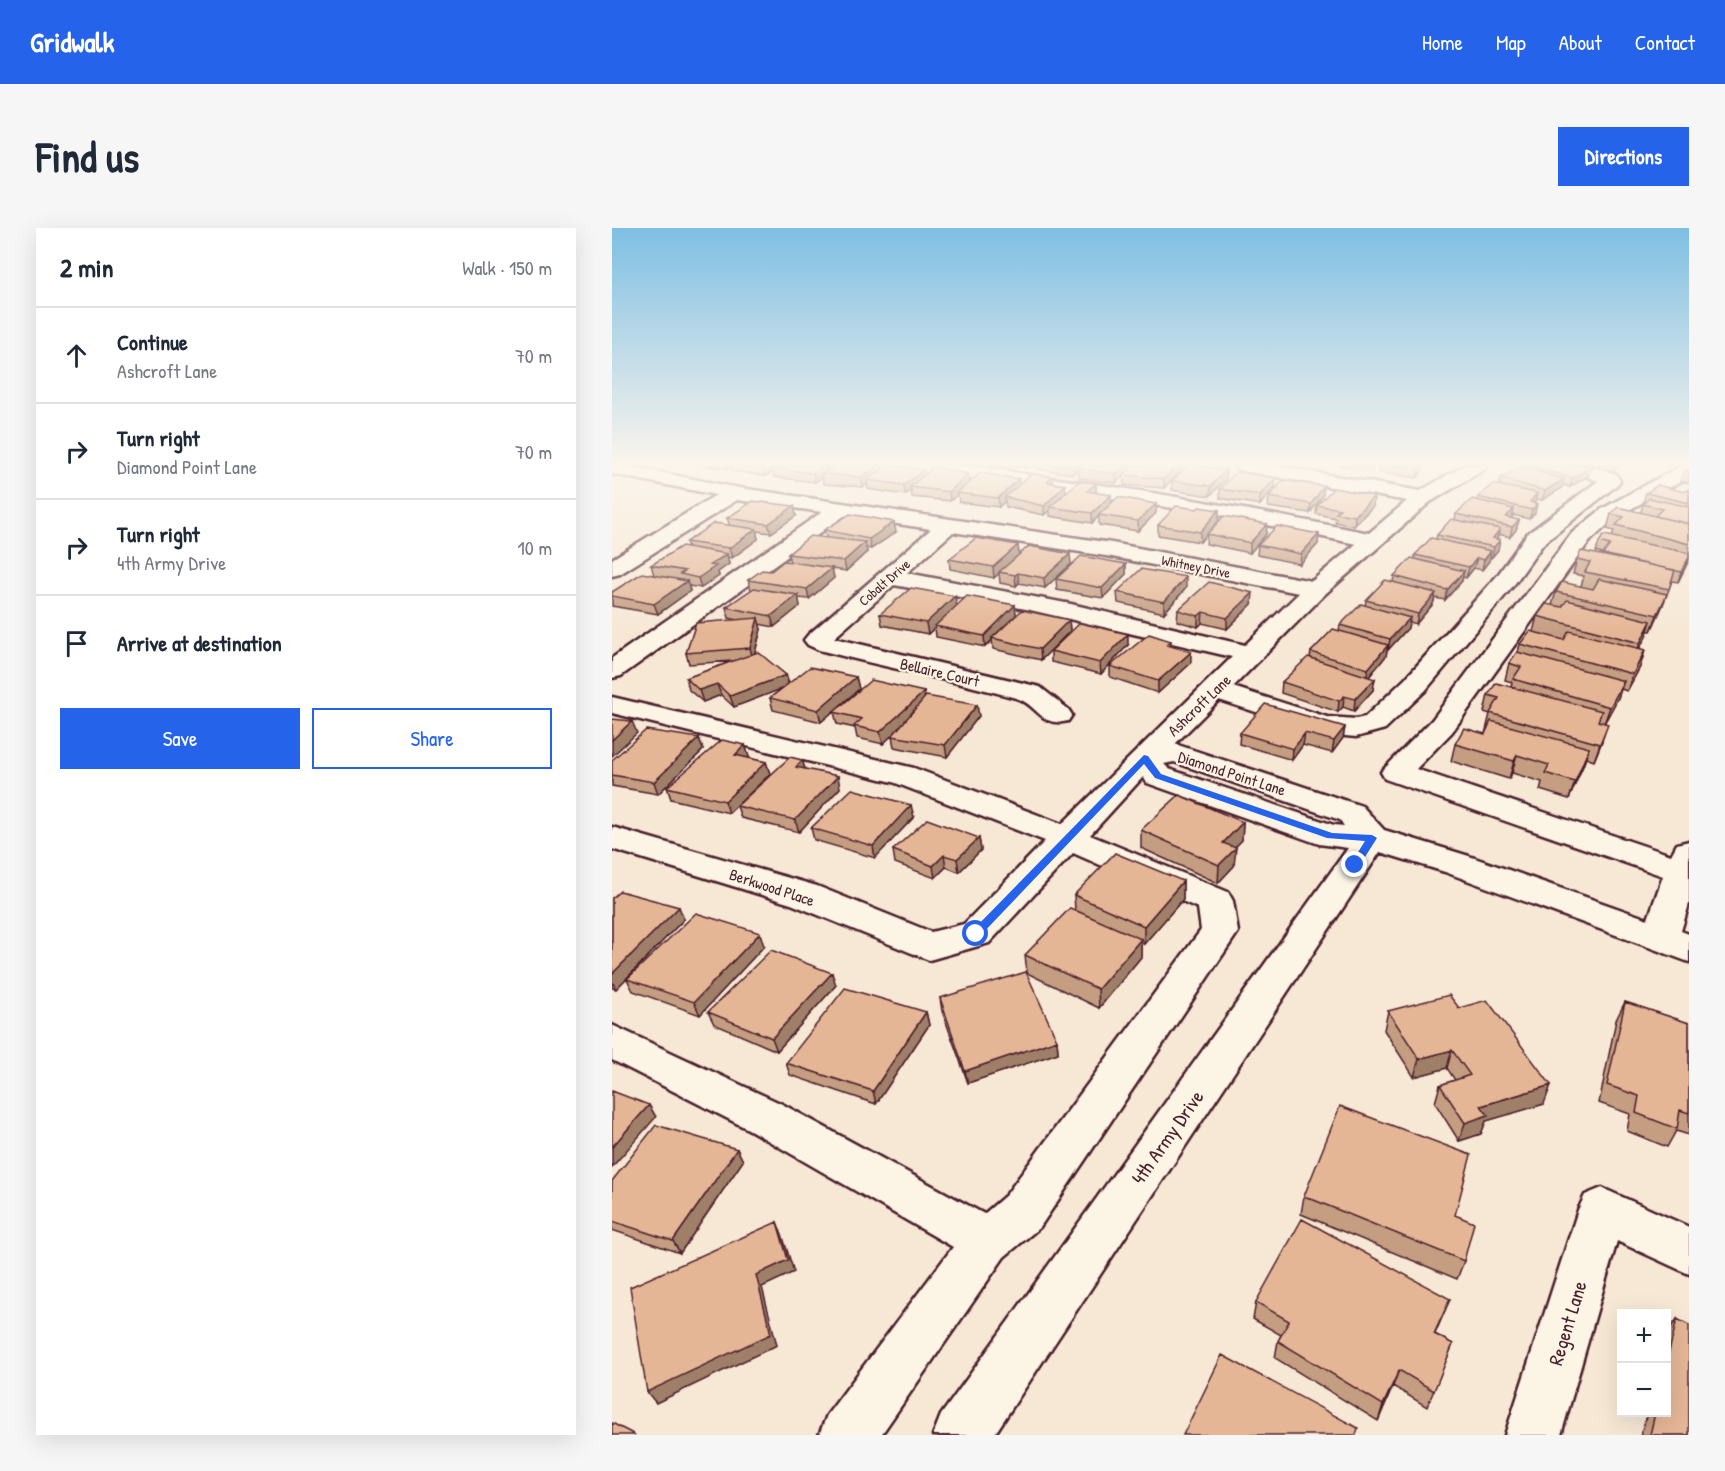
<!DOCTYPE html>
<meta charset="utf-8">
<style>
:root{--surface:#fff;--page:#f6f6f7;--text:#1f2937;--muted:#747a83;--line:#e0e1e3;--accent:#2563eb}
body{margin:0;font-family:"Patrick Hand",sans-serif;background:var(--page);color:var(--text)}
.controls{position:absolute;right:18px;bottom:18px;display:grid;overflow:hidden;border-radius:0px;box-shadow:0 6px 24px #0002}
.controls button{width:54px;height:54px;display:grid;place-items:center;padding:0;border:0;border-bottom:2px solid var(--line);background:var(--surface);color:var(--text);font:30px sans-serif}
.stop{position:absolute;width:18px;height:18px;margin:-14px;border:4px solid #2563eb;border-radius:50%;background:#fff}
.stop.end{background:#2563eb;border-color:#fff;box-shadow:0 2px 6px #0008}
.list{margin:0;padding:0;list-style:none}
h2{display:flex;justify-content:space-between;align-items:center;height:78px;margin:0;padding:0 24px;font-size:26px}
h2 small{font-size:20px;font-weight:400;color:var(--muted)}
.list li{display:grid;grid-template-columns:39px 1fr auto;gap:18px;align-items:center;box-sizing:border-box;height:96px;padding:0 24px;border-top:2px solid var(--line)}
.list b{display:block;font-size:22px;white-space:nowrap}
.list p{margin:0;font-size:20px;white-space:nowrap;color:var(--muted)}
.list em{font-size:20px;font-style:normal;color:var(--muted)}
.actions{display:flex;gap:12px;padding:18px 24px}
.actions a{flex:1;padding:14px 0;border:2px solid var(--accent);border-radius:0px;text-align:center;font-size:21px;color:var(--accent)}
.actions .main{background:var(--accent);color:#fff}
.icon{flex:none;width:33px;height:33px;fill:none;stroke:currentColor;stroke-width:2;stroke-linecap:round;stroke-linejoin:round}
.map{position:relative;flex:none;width:1077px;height:1207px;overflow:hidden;border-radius:0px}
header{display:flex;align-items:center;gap:36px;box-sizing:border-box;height:84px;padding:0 30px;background:var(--accent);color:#fff}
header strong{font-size:28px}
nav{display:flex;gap:33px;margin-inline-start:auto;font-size:21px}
.intro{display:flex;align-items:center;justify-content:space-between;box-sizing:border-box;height:144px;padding:0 36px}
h1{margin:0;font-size:42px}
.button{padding:15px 27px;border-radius:0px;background:var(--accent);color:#fff;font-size:21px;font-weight:700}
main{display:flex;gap:36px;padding:0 36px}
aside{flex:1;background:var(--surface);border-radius:0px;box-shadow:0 6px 24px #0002}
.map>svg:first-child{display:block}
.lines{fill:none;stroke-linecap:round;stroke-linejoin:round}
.minor-casing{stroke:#4a1f2b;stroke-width:5}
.minor{fill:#fcf5e5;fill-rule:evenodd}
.wall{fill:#c59d81;stroke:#4a1f2b;stroke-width:1.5}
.shaded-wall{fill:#a07f69;stroke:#4a1f2b;stroke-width:1.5}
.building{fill:#e5b696;stroke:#4a1f2b;stroke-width:1.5}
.route{fill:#2563eb}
.labels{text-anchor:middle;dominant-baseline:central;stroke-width:4.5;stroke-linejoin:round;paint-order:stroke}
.far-street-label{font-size:14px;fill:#4a1f2b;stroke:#fcf5e5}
.street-label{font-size:16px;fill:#4a1f2b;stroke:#fcf5e5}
.near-street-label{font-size:20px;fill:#4a1f2b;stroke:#fcf5e5}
</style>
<header>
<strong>Gridwalk</strong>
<nav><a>Home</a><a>Map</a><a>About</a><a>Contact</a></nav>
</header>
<div class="intro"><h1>Find us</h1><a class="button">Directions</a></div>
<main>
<aside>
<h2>2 min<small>Walk · 150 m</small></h2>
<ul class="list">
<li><svg class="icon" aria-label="ahead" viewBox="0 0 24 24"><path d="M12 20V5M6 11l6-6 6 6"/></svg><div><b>Continue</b><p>Ashcroft Lane</p></div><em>70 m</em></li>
<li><svg class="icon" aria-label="right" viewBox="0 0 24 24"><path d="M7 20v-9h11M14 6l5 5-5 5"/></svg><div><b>Turn right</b><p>Diamond Point Lane</p></div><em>70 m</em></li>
<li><svg class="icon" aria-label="right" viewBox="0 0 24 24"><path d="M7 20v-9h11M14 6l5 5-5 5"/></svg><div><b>Turn right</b><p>4th Army Drive</p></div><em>10 m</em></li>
<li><svg class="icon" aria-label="arrive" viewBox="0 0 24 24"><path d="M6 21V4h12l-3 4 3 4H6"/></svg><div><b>Arrive at destination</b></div></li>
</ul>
<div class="actions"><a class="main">Save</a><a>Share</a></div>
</aside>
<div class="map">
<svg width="1077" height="1207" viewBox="0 0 1077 1207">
<rect width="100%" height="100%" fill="#f7e8d5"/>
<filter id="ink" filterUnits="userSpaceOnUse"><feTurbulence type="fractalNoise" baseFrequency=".0167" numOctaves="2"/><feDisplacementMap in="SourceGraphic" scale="12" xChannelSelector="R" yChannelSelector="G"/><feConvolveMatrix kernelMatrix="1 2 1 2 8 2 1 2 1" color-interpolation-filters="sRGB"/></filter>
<g filter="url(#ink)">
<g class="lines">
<defs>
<path id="minor" d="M0 237H11L122 259 500 315 700 353 744 316 603 286 304 243 297 241 294 237C342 232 392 243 439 250 546 264 651 284 757 305L795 273 632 243 625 241 622 237H661L808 263 853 237H875L873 241 818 274 713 366 621 459 715 489 744 491 753 489 793 451 885 348 915 306 986 253 953 241 951 237H977L1004 246 1008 253 1005 257 931 316 901 358 813 463 773 501 744 509 712 506 607 472 563 516 750 578 772 602 857 628 1036 691 1051 648 773 551 769 544 820 492 960 305 990 281 1070 237H1077V249L1004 289 976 315 840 504 804 541 1059 627 1065 616 1077 613V676L1069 703 1077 706V734L833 644 768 624 382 1207H321L329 1187 736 620 707 616 535 555 531 549 478 607 616 664 621 673 626 704 428 999 392 1029 269 1207H207L215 1187 341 1019 138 902 0 832V797L170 876 372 986 394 967 589 702 586 680 461 625 377 715 317 732 179 676 0 621V599L205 658 319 704 352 696 433 613 281 554 0 485V469L302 540 450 596 620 429 414 381 282 357 222 410 428 459 456 481 460 487 456 493C428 500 426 476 404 470 339 452 273 439 207 422L196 417 192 412 196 407 319 301 232 288 9 448 0 450V430L210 284 125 272 8 346 0 348V331L104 267 0 246ZM341 304 500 329 687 365 633 417 459 376 295 345ZM562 534 728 592 732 598 722 597 557 541 552 536Z
M990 960 1077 999V1046L1005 1013 949 1207H893L966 982 973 967Z"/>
</defs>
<!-- minor casing -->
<use href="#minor" class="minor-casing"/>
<!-- minor -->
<use href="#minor" class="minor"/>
</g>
<!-- wall -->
<path class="wall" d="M90 237H270L271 241 312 242 313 247 356 246 357 255 407 257 440 249 441 255 453 257 454 264 484 255V264L499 276H544V285L526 303 487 297V288L480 295 438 288V282L432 287 394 279 393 273 387 279 347 274 346 266 338 273 300 269 299 262 293 267 256 261 255 256 251 259 212 256 210 249 203 254 162 249 161 244 153 248 120 243 119 239 115 241Z
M380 237H422L418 240 380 238Z
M425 237H569L568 243 552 260 512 257 511 248 504 255 467 250V241L462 246 426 241Z
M725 237H764L759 242Z
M767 237H815L805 250 766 244Z
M913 237 976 248 958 259 951 257 950 260 930 272 924 271 923 275V285L917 291 901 287 900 291 907 292 904 302 898 309 886 306 885 311 886 322 880 329H878L877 333 870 342 862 340 854 350 850 349V353L833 372 823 370 821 376 804 396 797 394 796 400 776 422 775 421 774 428 757 449 761 462 742 483 731 479 726 484 669 465 670 454 698 430 699 424 727 403 728 397 753 378 754 372 781 354 782 348 803 331V327L824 311 825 307 843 291 844 286 865 273 866 269 887 257 889 250 912 240Z
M979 237H1008L1001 243Z
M1077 241V255L1068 253 1072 243Z
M614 242V251L598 268 560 262V253Z
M712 258 711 267 698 285 656 279 657 269Z
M663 259 648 277 608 270V261Z
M1077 261V332L1066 354 1060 353 1051 377 1039 403H1036L1027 421 1033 422 1028 439 1015 463 1009 461 1006 470 992 495 990 513 982 533 974 530 957 571 928 562 930 554 900 545 897 551 839 533 843 516 873 506 878 486 872 484 876 467 899 459 900 454 893 452 897 435 906 424 908 416 921 404 925 388 940 377 944 364 969 358 972 348 961 346 965 331 991 327V326L984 324 987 314 1000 309 1002 303 995 301 999 286 1029 284 1031 276 1033 275 1031 274 1034 265 1072 264Z
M705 277 761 278 742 298 723 294 724 290 704 286Z
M585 281 607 282V292L588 314 546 307V297Z
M184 288 159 305 144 303 146 311 120 330 115 329 117 336 106 344 107 348 89 360 77 358 78 363 46 386 0 378V364L42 347 39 337 76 319 74 314 118 298 115 290Z
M655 296 654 306 638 325 594 316 595 306Z
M212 302 284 304 259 321 254 320 255 324 234 343 220 341 222 350 197 371 186 370 188 378 162 399 147 396 149 401 143 425 174 447 177 456 244 449 247 461 209 494 161 482 158 470 171 460 122 479 109 467 91 474 77 462 74 450 121 433 77 436 74 425 126 392 117 390 114 379 139 362 136 352 159 343 178 334 176 326 214 309Z
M707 306 706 316 688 336 645 327 646 317Z
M406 317 407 327 459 336 433 360 407 355 404 358 388 355 387 345 382 350 338 341 337 331Z
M514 336V346L491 370 445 362 444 351Z
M574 360 552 385 506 375 505 364Z
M640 376 615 401 590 395 586 399 565 393 566 382Z
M403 377 404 387 457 392 458 403 429 432 381 421 380 412 373 419 324 409 323 399 316 406 270 397 268 386 345 378Z
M559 413V418L579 435 546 465 498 449V438Z
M516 417 489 446 439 434V423Z
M312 464 313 470 367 488 335 529 282 519 280 508 281 506 271 516 245 510 243 500 225 496 222 484Z
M733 499 731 510 720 525 691 517 680 532 627 516 628 505Z
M87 510 91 522 46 566 0 558V532Z
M133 517 137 529 136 530 154 534 158 546 117 585 59 571 55 559Z
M190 532 193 541 228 560 187 604 129 590 125 578Z
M302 589 263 630 202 612 199 600Z
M631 594 630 612 622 620V638L606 655 529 620V602Z
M367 610 369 622 347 644 334 639 323 650 283 635 281 622Z
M571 653V671L532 716 529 715V729L487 780 415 745 413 727 463 682 462 667Z
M0 670 72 691 4 761 0 760Z
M152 718 88 787 21 763 15 751Z
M224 757 165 823 102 796 96 784Z
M328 770 445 812 446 825 356 855 330 783Z
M1013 774 1077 795V907L1064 903 1055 919 1015 903 1018 886 987 875 1004 792Z
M847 780 932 876 874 893 869 906 847 913 823 875 828 857 843 852 835 840 802 849 772 802 776 783Z
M314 784 317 797 264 876 178 847 174 835Z
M125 921 131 933 68 1025 0 1002V953Z
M692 968 843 987 852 1033 845 1051 689 986Z
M838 1071 823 1106 841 1116 815 1179 781 1158 766 1193 663 1130 666 1113 669 1107 641 1091 644 1074Z
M1065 1091 1077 1207H1029L1035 1185H1054V1106Z"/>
<!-- shaded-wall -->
<path class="shaded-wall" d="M114 237H119V239L115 241Z
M155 237H173L160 240 161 244 153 248 151 239Z
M213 237H228L210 246V249L203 254 201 245Z
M268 237H270L271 244 255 252V256L251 259 249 249Z
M462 237H472L462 246Z
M513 237H523L504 255V246Z
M566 237H569L568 243 552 260V251Z
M810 237H815L805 250 807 241Z
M1003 237H1008L1001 243Z
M979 239 976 248 958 259 961 250Z
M312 242 313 251 298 259 299 262 293 267 292 257Z
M614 242V251L598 268 599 258Z
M356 246 357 256 345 265 346 266 338 273 337 264Z
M440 249 441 258 435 254Z
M664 250 663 259 648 277V267Z
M407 251V260L393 269V273L387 279 386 270Z
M952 251 950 260 930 272 933 263Z
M484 255V265L475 263Z
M453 257 454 266 438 279V282L432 287V278Z
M712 258 711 267 698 285 699 276Z
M925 265 923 275 918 274Z
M499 267V276L487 287V288L480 295V285Z
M762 268 761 278 742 298 743 288Z
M544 276V285L526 303V293Z
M925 276 923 285 917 291 920 282Z
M182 278 184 288 159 305 156 296Z
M902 281 900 291 894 289Z
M607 282V292L588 314V304Z
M907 292 904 302 898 309 900 299Z
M282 294 284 304 259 321 257 311Z
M655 296 654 306 638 325V315Z
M144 301 146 311 120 330 117 320Z
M888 301 885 311 880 319 881 310Z
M707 306 706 316 688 336 689 326Z
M888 312 886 322 880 329 882 319Z
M253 314 255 324 234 343 232 333Z
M406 317 407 327 382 350 381 339Z
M879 323 877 333 870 342 872 332Z
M115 326 117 336 106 344 107 348 89 360 86 350 98 337Z
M458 326 459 336 433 360 432 350Z
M1077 329 1075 336 1066 354 1069 344Z
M865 330 862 340 854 350 857 339Z
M514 336V346L491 370 490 360Z
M220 340 222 350 197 371 195 361Z
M852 343 850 353 833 372 835 362Z
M406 345 407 355 404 358 403 347Z
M574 349V360L552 385V374Z
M75 353 78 363 46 386 42 376Z
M641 365 640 376 615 401V390Z
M824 365 821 376 804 396 806 386Z
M1055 366 1049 381 1039 403 1045 387Z
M186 367 188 378 162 399 159 388Z
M343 368 345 379 316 406 314 395Z
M403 377 404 387 380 410V412L373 419 372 408Z
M591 384 590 395 586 399V388Z
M146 390 149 401 141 431 138 420Z
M798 390 796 400 776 422 778 411Z
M457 392 458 403 429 432 428 421Z
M1039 393 1034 409 1022 431 1028 415Z
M516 406V417L489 446 488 435Z
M776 417 774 428 754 452 756 441Z
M1033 422 1028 439 1015 463 1021 446Z
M579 424V435L546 465V453Z
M174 447 177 458 122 479 118 468Z
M244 449 247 461 209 494 206 482Z
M763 451 761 462 742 483 743 471Z
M1012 453 1006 470 992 496 998 479Z
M105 456 109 467 91 474 87 462Z
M312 464 313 475 271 516 268 504Z
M732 468 731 479 726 484 727 473Z
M365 477 367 488 335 529 333 517Z
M20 493 25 505 0 528V512Z
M996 496 990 513 982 533 988 516Z
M733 499 731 510 720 525 722 513Z
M693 505 691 517 680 532 681 521Z
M87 510 91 522 46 566 42 554Z
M133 517 137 529 126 539 123 527Z
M977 520 971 538 957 571 963 554Z
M905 527 900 545 897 551 902 533Z
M190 532 194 544 184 539Z
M154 534 158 546 117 585 113 573Z
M226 548 228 560 187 604 183 592Z
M299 577 302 589 263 630 261 618Z
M631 594 630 612 610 633 611 615Z
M367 610 369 622 347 644 345 631Z
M624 620 622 638 606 655 607 637Z
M332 627 334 639 323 650 321 638Z
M571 653V671L532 716V698Z
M67 679 72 691 4 761 0 753V746Z
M148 705 152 718 88 787 82 774Z
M529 711V729L487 780 486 761Z
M220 745 224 757 165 823 160 810Z
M314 784 317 797 264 876 261 863Z
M445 812 446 825 356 855 353 843Z
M840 822 835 840 802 849 807 831Z
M939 857 932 876 874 893 869 906 847 913 853 895 869 878Z
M37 877 44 889 0 939V919Z
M125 921 131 933 68 1025 61 1013Z
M165 994 170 1006 182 1044 150 1059 165 1117 44 1175 35 1164 144 1047Z
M787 1142 781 1158 766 1193 771 1177Z"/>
<!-- building -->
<path class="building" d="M137 237H155L151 239Z
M166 237H213L201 245 160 240Z
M224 237H268L249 249 210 246Z
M276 237 312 242 292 257 255 252Z
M471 237H513L504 246 467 240Z
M523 237H566L552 251 511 247Z
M576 237H580L614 242 599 258 560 253Z
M778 237H810L807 241Z
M913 237H969L979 239 961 250Z
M322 239 356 246 337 264 298 259Z
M909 239 952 251 933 263 889 250Z
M624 244 664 250 648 267 608 261Z
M368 245 407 251 386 270 345 265Z
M419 246 440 249 435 254 453 257 432 278 393 269Z
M671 252 712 258 699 276 657 269Z
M467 253 484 255 475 263 499 267 480 285 438 279Z
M881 256 925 265 918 274 925 276 920 282 866 269Z
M1046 257 1072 264 1077 261V275L1034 265Z
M722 260 762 268 743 288 724 285 728 281 705 277Z
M506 269 544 276 526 293 487 287Z
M1037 270 1077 279V296L1043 288 1050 281 1031 276Z
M860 271 902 281 894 289 907 292 900 299 844 286Z
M141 273 182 278 156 296 115 290Z
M564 278 585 281 587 279 607 282 588 304 546 297Z
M1006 279 1077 296V316L1004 297 1012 289 999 286Z
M238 286 282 294 257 311 212 302Z
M612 288 655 296 638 315 595 306Z
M839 291 888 301 881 310 888 312 882 319 825 307Z
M102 295 144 301 117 320 74 314Z
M665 298 707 306 689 326 646 317Z
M992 307 1077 325V329L1069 344 991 326 998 317 987 314Z
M198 308 253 314 232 333 176 326Z
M364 310 406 317 381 339 337 331Z
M819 310 879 323 872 332 865 330 857 339 803 327Z
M70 318 115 326 98 337 104 338 86 350 68 346 73 343 39 337Z
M417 318 458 326 432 350 406 345 403 347 387 344Z
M969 323 1063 342 1057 361 973 344 978 334 965 331Z
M469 328 514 336 490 360 444 351Z
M799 330 852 343 835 362 782 348Z
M172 333 220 340 195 361 136 352 150 342 159 343Z
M529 341 574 349 552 374 505 364Z
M30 345 75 353 42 376 0 368V364Z
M987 351 1055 366 1045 387 944 364 950 354 981 361Z
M773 352 824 365 806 386 754 372Z
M597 354 641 365 615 390 591 384 586 388 566 382Z
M142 360 186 367 159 388 114 379Z
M299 360 343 368 314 395 268 386Z
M355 368 403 377 372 408 323 398Z
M955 372 1039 393 1028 415 925 388 934 376 950 379Z
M749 376 798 390 778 411 728 397Z
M410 382 457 392 428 421 380 410Z
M146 390 138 420 74 425 84 395Z
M468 395 516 406 488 435 439 423Z
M721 401 776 417 756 441 699 424Z
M918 403 952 412 957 403 1033 422 1021 446 908 416Z
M537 406 559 413 555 417 579 424 546 453 498 438Z
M146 424 174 447 118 468 105 456 87 462 74 450Z
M905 424 1012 453 998 479 901 451 909 439 897 435Z
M696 429 763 451 743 471 732 468 727 473 670 454Z
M198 439 244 449 206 482 158 470Z
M259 452 312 464 268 504 242 498 250 491 222 484Z
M884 455 990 483 986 493 996 496 988 516 878 485 887 470 876 467Z
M314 468 365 477 333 517 280 508Z
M653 476 733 499 722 513 693 505 681 521 628 505Z
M0 491 20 493 0 512Z
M879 493 977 520 963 554 933 545 937 537 905 527 902 533 843 516 852 500 873 506Z
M34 502 87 510 42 554 0 547V532Z
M110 512 133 517 123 527 154 534 113 573 55 559Z
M178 529 190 532 184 539 226 548 183 592 125 578Z
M240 561 299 577 261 618 199 600Z
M567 567 631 594 611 615 624 620 607 637 529 602Z
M315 591 367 610 345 631 332 627 321 638 281 622Z
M503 625 571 653 532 698 462 667Z
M8 663 67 679 0 746V670Z
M458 680 529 711 486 761 413 727Z
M84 685 148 705 82 774 15 751Z
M159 722 220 745 160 810 96 784Z
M414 744 445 812 353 843 328 770Z
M233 760 314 784 261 863 174 835Z
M837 767 847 780 875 772 939 857 869 878 876 887 853 895 828 857 858 847 840 822 807 831 776 783Z
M1013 774 1077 795V885L1068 882 1065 901 1024 885 1027 868 995 857Z
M0 863 37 877 0 919Z
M728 878 859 927 843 987 862 995 852 1033 692 968Z
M44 897 125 921 61 1013 0 993V953Z
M690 991 838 1071 822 1106 841 1116 822 1163 787 1142 771 1177 666 1113 677 1093 644 1074Z
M165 994 176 1032 144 1047 159 1106 35 1164 18 1059Z
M1065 1091 1077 1097V1207H1038L1043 1185H1054V1136Z
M610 1127 746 1200 744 1207H571Z
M0 1195 23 1207H0Z"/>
</g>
<!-- sky -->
<linearGradient id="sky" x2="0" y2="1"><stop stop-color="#7ebfe3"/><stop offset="0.58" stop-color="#fbf5ec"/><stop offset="1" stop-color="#fbf5ec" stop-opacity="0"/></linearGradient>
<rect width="1077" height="406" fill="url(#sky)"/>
<!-- route -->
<path class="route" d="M532 527 536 528 549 546 720 605 760 607 765 610 746 640H739L738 637 753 613 715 610 543 550 532 536 368 708H360V703Z"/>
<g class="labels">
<!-- far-street labels -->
<g class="far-street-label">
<text transform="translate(584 338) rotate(11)">Whitney Drive</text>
<text transform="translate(272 354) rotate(-41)">Cobalt Drive</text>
</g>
<!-- street labels -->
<g class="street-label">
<text transform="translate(328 444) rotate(13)">Bellaire Court</text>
<text transform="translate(587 477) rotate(-44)">Ashcroft Lane</text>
<text transform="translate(620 545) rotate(18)">Diamond Point Lane</text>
<text transform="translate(160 659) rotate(18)">Berkwood Place</text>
</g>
<!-- near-street labels -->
<g class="near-street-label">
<text transform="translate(555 909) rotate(-55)">4th Army Drive</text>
<text transform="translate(955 1095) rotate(-73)">Regent Lane</text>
</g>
</g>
</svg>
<div class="controls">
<button>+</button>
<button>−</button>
</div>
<div class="stop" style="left:364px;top:706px"></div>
<div class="stop end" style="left:743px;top:637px"></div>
</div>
</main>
